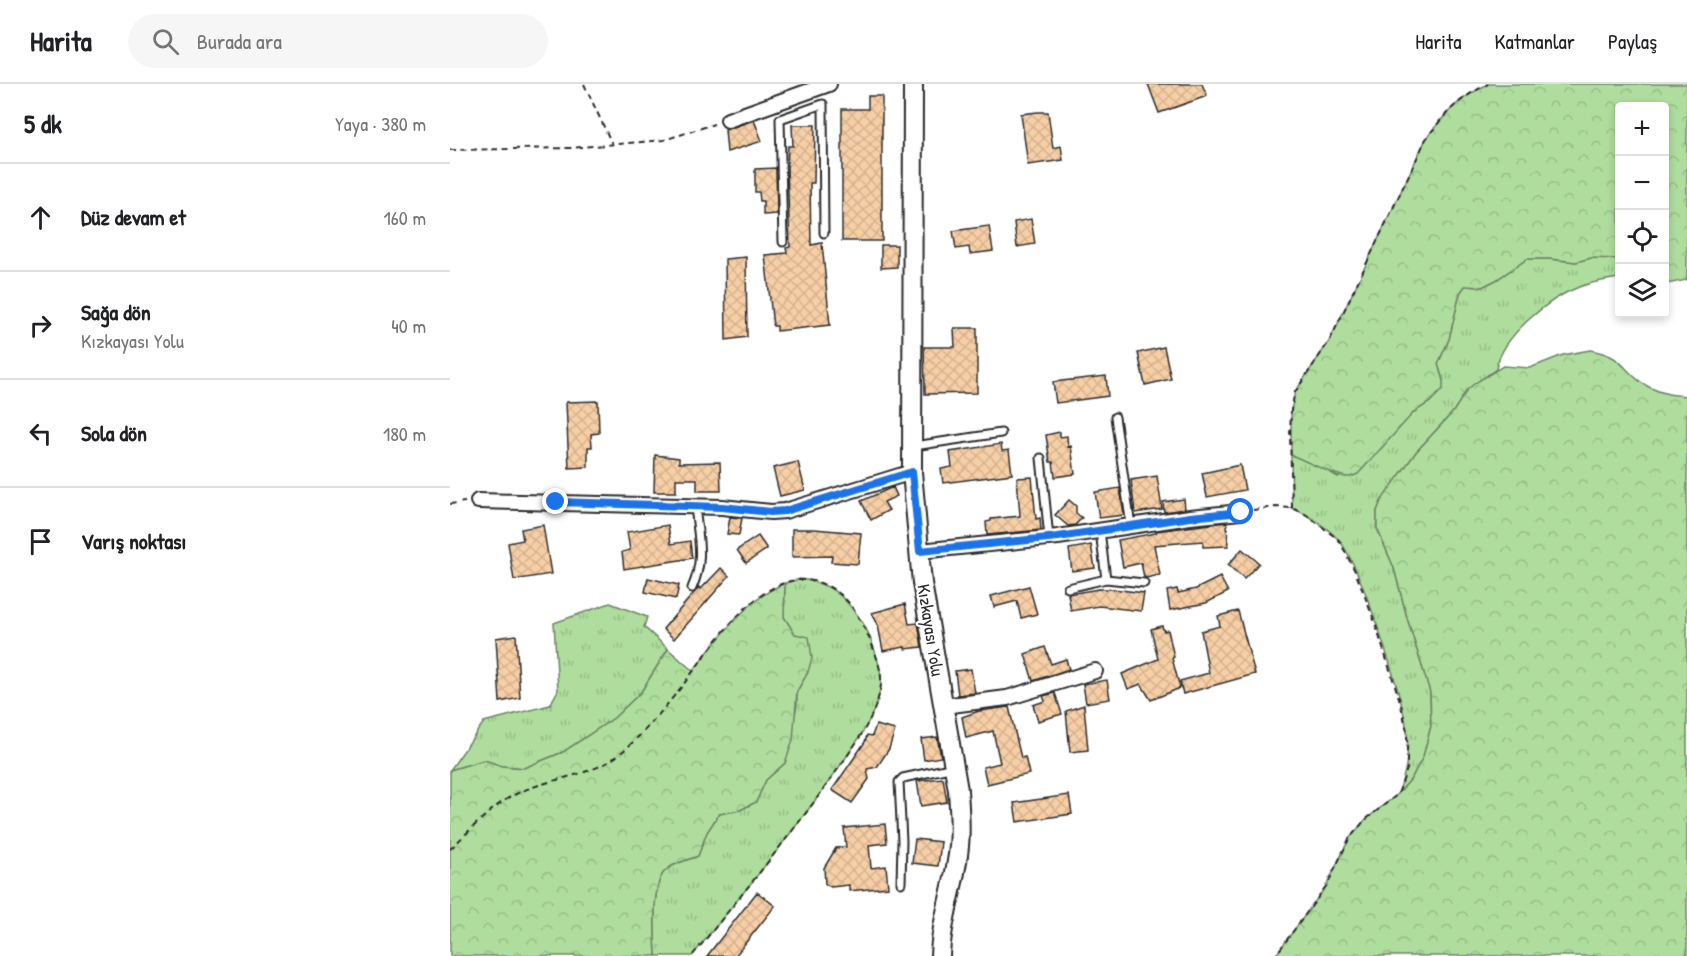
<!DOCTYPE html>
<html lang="tr">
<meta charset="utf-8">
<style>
:root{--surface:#fff;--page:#f6f6f6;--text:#202124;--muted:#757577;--line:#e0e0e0}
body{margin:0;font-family:"Patrick Hand",sans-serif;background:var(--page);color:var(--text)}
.controls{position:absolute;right:18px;top:18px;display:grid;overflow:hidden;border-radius:6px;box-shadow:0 3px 9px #0003}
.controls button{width:54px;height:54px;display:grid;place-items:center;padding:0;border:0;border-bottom:2px solid var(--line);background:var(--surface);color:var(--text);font:30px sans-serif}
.stop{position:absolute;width:18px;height:18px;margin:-14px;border:4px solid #1a73e8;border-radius:50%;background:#fff}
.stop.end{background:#1a73e8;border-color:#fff;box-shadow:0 2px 6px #0008}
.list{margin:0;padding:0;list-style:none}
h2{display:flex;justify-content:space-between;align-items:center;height:78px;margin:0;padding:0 24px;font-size:26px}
h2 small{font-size:20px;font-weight:400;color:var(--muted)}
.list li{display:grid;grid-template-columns:39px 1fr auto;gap:18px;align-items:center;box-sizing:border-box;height:108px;padding:0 24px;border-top:2px solid var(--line)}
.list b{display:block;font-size:22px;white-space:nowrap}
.list p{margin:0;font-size:20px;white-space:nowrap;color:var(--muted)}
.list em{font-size:20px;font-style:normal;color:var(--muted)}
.icon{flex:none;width:33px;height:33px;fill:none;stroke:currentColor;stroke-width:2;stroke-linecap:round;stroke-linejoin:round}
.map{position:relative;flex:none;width:1237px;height:872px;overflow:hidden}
header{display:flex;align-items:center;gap:36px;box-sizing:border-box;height:84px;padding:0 30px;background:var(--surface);border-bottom:2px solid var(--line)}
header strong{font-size:28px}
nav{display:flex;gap:33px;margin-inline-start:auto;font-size:21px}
.search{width:420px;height:54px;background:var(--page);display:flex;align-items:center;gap:15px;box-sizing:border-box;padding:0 21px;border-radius:33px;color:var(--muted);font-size:22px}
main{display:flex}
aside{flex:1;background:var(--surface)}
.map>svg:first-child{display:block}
.grass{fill:url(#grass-tufts);stroke:#6c8464;stroke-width:1.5}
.forest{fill:url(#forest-crowns);stroke:#6c8464;stroke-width:1.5}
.building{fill:url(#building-cross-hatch);stroke:#2b2b2b;stroke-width:1.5}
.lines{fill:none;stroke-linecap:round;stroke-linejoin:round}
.service-casing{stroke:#2b2b2b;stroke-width:11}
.minor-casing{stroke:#2b2b2b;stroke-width:18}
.tertiary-casing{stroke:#2b2b2b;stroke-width:22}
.path{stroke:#2b2b2b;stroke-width:2;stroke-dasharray:6 4.5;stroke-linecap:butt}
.service{stroke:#fff;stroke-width:7}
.minor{stroke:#fff;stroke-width:14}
.tertiary{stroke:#fff;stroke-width:18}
.route{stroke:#1a73e8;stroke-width:8}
.labels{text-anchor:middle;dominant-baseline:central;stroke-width:4.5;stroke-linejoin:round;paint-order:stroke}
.street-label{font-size:18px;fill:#2b2b2b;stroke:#fff}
</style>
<header>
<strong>Harita</strong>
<div class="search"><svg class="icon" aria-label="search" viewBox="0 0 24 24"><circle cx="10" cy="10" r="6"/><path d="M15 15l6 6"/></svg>Burada ara</div>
<nav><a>Harita</a><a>Katmanlar</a><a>Paylaş</a></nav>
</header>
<main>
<aside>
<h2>5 dk<small>Yaya · 380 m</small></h2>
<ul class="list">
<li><svg class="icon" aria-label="ahead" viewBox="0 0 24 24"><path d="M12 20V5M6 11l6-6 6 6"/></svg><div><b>Düz devam et</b></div><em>160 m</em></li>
<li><svg class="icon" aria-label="right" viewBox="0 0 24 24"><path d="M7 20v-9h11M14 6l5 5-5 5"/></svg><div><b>Sağa dön</b><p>Kızkayası Yolu</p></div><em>40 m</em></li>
<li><svg class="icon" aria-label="left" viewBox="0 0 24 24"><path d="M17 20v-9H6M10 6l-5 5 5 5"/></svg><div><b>Sola dön</b></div><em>180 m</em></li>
<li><svg class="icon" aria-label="arrive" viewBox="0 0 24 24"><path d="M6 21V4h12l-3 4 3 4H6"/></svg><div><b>Varış noktası</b></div></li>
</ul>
</aside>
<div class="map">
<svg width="1237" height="872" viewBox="0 0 1237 872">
<defs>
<pattern id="grass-tufts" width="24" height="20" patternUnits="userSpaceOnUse" patternTransform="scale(1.5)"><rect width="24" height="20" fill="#aedd9d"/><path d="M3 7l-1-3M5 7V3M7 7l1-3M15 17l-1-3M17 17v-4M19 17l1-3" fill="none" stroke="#96be87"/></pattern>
<pattern id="forest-crowns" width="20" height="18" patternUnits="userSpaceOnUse" patternTransform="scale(1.5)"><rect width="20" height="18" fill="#aedd9d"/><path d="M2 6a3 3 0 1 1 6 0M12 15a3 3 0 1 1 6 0" fill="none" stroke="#96be87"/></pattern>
<pattern id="building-cross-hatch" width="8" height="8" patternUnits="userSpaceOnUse" patternTransform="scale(1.5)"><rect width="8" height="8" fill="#f7cfa6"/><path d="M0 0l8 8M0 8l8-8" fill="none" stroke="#d4b28f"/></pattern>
</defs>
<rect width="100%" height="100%" fill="#fff"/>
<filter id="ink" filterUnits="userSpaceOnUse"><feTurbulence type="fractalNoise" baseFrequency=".0167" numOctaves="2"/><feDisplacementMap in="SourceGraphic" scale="12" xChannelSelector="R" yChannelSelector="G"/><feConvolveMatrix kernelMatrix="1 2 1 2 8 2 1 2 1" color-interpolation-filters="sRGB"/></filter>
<g filter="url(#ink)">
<!-- grass -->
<path class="grass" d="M1160 173 1169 175V194C1155 196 1142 198 1129 203 1099 214 1052 252 1046 285L1017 306 1003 328 966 368 931 418 927 427V444L944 484 958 537 980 608 981 642 973 673 961 695 948 710C956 687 959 673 957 648 954 615 909 477 888 455 875 442 859 431 842 424L841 371 866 380 888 393 944 349 964 328 980 318 993 297 988 280 999 255 1010 209 1015 202 1032 203 1046 196 1077 175H1100L1126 178 1141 174Z
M350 495C381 499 393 511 411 536 420 549 433 585 431 601 426 635 402 665 382 693 338 755 290 813 242 872H206C205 852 201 804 214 788 222 779 238 776 248 772L257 748 269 730 290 726 306 718 316 696 335 679 347 621V607L358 588 345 551 334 533 335 499Z
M160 519 197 533 194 543 218 565 191 608 164 634 113 668 74 684 52 682 34 676 0 686 34 638 100 621 108 606 104 539Z"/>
<!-- forest -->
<path class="forest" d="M1038 0H1237V196L1217 200 1215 195 1214 22H1170L1169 175 1141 174 1126 178 1100 175H1077L1046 196 1032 203 1015 202 1010 209 999 255 988 280 993 297V305L980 318 964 328 908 390C905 391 902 393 899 393 891 395 852 375 841 371V326L845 308 880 256 976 55C996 28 1008 15 1038 0Z
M1140 266C1177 272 1172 289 1199 303 1212 310 1223 311 1237 312V872H825L877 801 899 755 915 736 948 710 961 695 973 673 981 642 980 608 958 537 944 484 927 444V427L931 417 966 368 1003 328 1017 306 1025 299 1053 282 1080 284 1113 271Z
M335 499 334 533 345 550 359 553 362 574 358 588 347 607 343 656 335 679 316 696 306 718 290 726 269 730 257 748 248 772C238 776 222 779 214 788 201 804 205 852 206 872H0V686L34 676 52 682 74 684 113 668 164 634 191 608 218 565 243 587C269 554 295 516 335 499Z"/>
<!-- building -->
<path class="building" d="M698 0H752L757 12 709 29Z
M418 12H432V157H392V25H418Z
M588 28H598L603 64 611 62 613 76 578 81 571 30Z
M304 36 312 57 277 68 275 46Z
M342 41H365L364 99H360L361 161 372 159 380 241 327 247V242H323L315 171 337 169 336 164 340 163 337 84 338 62H343Z
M326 84 327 130 313 131V117H310L309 108H305V85Z
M581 135 585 160 567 163 564 138Z
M539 142 543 167 520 170 519 163 506 165 503 147Z
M431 161H447V183L431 184Z
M296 173 297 253 276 256 275 175Z
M504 244H527V309L475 310 474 263H505Z
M714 263 721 295 695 301 688 269Z
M656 292 658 312 606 319 603 298Z
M148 317 149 349 141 350 142 363H138V383L119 384 116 318Z
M610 348V353L617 352 618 363 621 362 625 390 605 393 603 378H600L596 351Z
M551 360 552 367 559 366 562 390 493 399 491 385 502 383 500 368Z
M205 371 229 374V379L270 378 271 407H247V395H226V408H204Z
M348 378 355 406 330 412 323 384Z
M790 381 795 406 757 413 752 389Z
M707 392 712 425 685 429 681 396Z
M582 393 586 435 590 434 591 446 537 451 536 438 541 437V435L570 432 567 394Z
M443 403 447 412 434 418 439 426 421 436 411 417Z
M670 404 674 431 649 434 645 408Z
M734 415 735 425 714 428 713 418Z
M619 416 626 422V429L632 434 625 441 618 442 605 431Z
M280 433 292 434 289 451 277 450Z
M777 438 778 462 753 463V457L704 461 710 491 696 494 694 493 691 479 673 483 668 456 706 449V447Z
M93 441 101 490 64 496 58 459 73 456 71 445Z
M218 441 221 460 240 457 242 474 174 485 172 468 180 466 177 448Z
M342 445H364L411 449 408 480 381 478 382 472 342 473Z
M308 452 317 465 296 479 287 466Z
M641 461 645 484 622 487 619 465Z
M792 465 809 479 794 495 778 481Z
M271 484 279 492 224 555 213 545 249 503 251 505Z
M770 493 778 508 756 519 720 526 717 507 727 505 728 509 746 505Z
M198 494 229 501 226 515 195 508Z
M579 502 587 530 571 534 567 517 544 523 541 512Z
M649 505H663L694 509 691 527 649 522 621 527 618 510Z
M455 520 459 540 468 539 472 563 455 565V563L433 567 428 541 422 529Z
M788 527 805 590 733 610 730 597 759 589 751 547 770 542 768 532Z
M712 542 714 547 718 546 724 573 722 574 730 604 701 616 691 600 678 605 672 590 708 575 701 545Z
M66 551 70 614 50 618 46 554Z
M595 563 601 580 616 575 619 585 583 597 575 570Z
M521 585 525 609 508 611 505 587Z
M657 596 660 615 636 619 633 600Z
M605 609 612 630 588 637 583 621 595 617 593 612Z
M634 621 638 666 620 668 616 627Z
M559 623 571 674 575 673 579 690 537 700 533 683 550 679 543 647 516 654 512 633 529 627Z
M426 641 445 646 439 665 427 683 417 685 419 695 402 719 382 706 415 658 417 651 422 652Z
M487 653 491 673 474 676 471 655Z
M493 694 497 718 471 722 467 697Z
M619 711 622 730 567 738 564 719Z
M435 740 437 759 419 761 421 784 436 782 438 803 399 807V801L381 803 375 800 374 784 386 764 396 763 394 744Z
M465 755 491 758 488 782 462 779Z
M307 808 325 822 285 872H257Z"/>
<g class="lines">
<defs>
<path id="service" d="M333 158 330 35 373 20 374 149
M665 333 681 442
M464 362 551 349
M591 374 599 454
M650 447 656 495
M242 504C255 475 248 453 245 422
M618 504 656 495 694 499
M451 799 452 757 449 698 453 694 504 683"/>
<path id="minor" d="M278 36 379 0
M28 417 272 423 321 428 335 427 462 388
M470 467 608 453 740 433 791 428
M493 622 557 614 645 587"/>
<path id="tertiary" d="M463 0 462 388 472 499 508 706C509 725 511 744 509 762 506 799 491 834 490 872"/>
</defs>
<!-- service casing -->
<use href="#service" class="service-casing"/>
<!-- minor casing -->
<use href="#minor" class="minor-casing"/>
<!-- tertiary casing -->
<use href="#tertiary" class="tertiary-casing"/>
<!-- path -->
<path class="path" d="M134 0 162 60
M0 66 120 64 214 56 264 40
M0 420 15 418
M842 424 840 350 841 326 845 308 880 256 976 55C996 28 1008 15 1038 0
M803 426 826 423 842 424 854 429 889 456 905 487 924 536 950 617 957 647V685L948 710 915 736 899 755 877 801 825 872
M0 765C22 745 41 722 68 709 102 693 143 693 172 668 193 650 211 628 229 606 257 571 292 512 337 498 361 491 387 502 402 523 414 541 433 578 431 601 426 636 400 667 381 695 337 756 289 814 242 872"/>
<!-- service -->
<use href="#service" class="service"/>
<!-- minor -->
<use href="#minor" class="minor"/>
<!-- tertiary -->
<use href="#tertiary" class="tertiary"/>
</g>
</g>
<g class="lines" filter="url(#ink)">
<!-- route -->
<path class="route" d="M106 418 272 423 321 428 335 427 462 388 470 467 608 453 740 433 791 428"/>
</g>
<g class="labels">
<!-- street labels -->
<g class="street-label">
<text transform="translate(481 546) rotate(81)">Kızkayası Yolu</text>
</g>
</g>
</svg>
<div class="controls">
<button>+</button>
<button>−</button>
<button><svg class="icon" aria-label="locate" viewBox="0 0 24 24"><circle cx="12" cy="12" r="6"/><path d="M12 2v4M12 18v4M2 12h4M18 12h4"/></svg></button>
<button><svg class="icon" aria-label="layers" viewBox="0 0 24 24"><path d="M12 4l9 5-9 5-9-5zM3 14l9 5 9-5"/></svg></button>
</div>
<div class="stop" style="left:791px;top:428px"></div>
<div class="stop end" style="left:106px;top:418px"></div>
</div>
</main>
